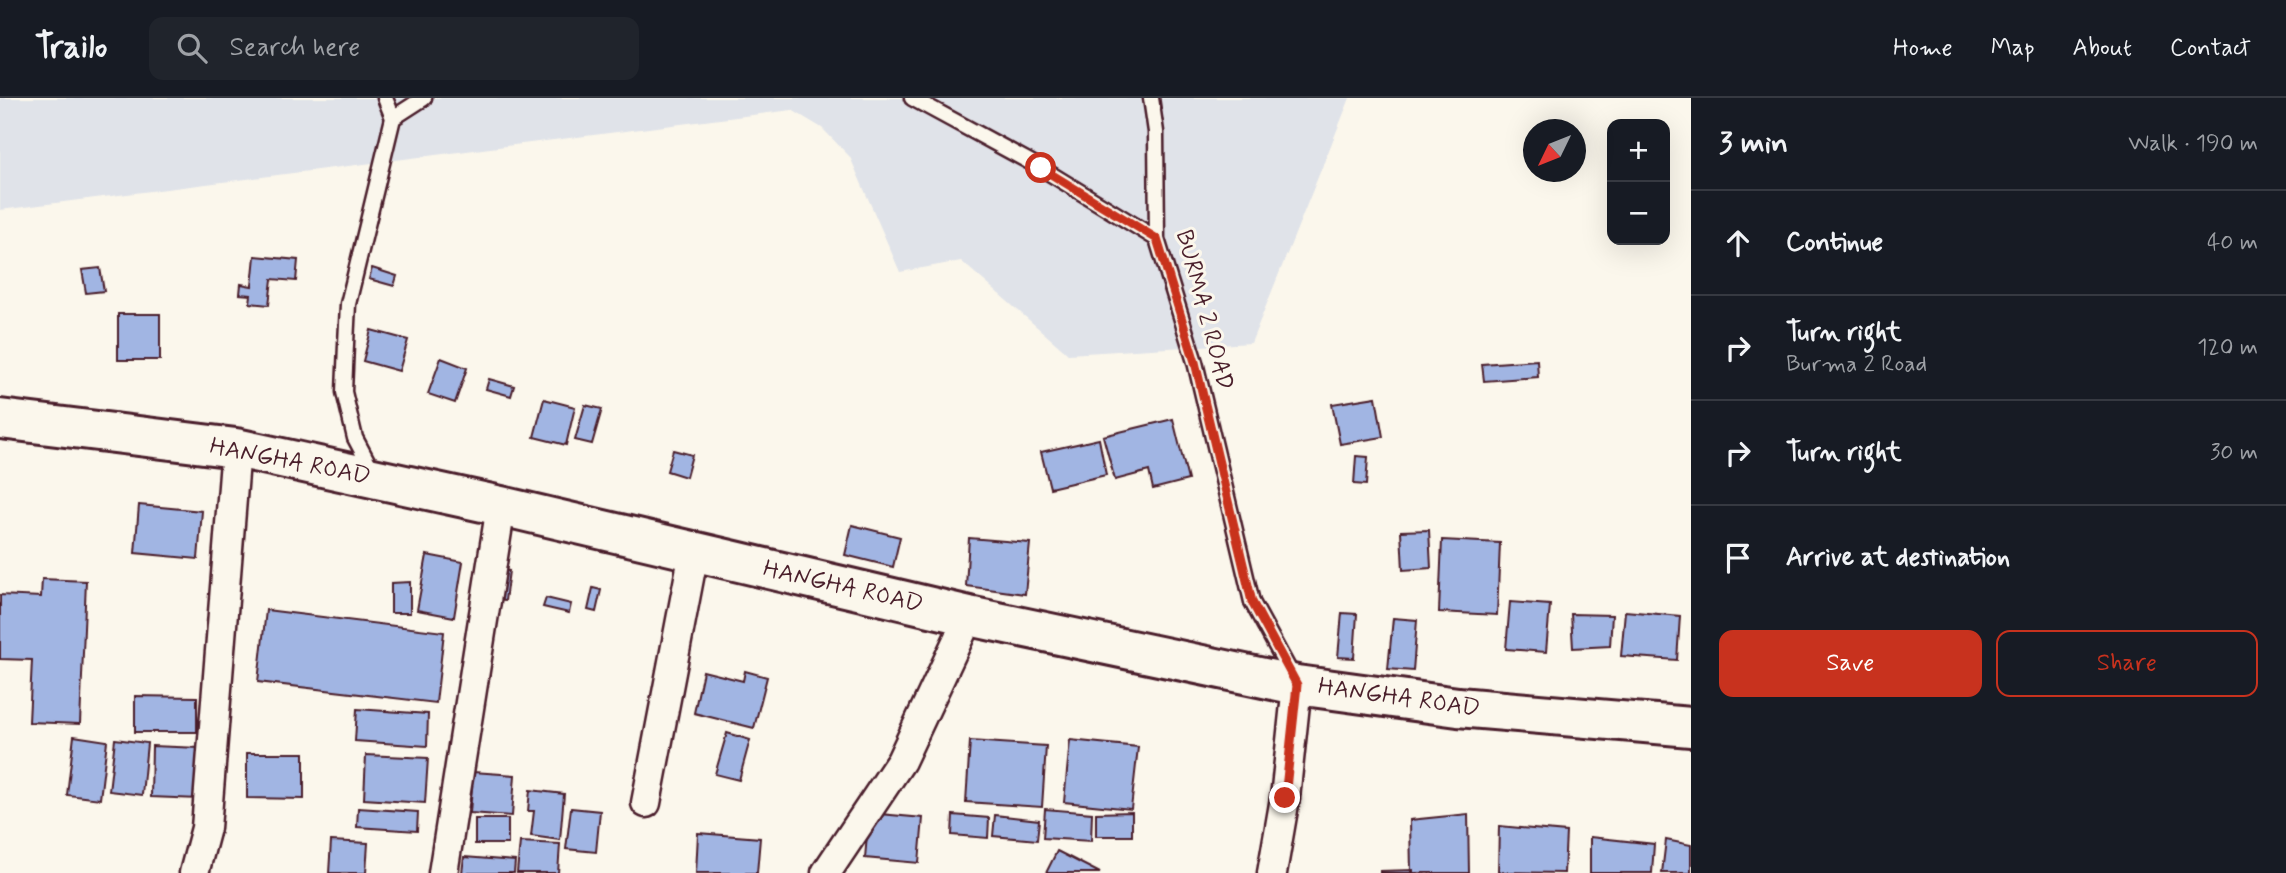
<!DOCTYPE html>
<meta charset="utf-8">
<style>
:root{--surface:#171b24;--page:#20242c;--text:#f1f3f6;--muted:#9ea1a6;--line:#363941;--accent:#c8321e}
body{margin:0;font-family:Mynerve,sans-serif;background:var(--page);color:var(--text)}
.controls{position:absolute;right:21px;top:21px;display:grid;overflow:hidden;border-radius:14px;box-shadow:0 7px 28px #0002}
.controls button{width:63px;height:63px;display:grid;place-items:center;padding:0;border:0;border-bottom:2px solid var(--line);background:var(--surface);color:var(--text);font:35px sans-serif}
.compass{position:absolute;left:1523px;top:21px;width:63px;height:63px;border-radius:50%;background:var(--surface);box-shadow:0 7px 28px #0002;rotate:227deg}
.stop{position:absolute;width:21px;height:21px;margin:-16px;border:5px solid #c8321e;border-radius:50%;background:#fff}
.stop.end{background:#c8321e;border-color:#fff;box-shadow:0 2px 7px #0008}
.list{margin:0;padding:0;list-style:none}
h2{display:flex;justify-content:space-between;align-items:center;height:91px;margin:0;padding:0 28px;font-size:30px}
h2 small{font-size:23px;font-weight:400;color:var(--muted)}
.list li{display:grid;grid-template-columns:46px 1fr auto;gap:21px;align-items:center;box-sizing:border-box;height:105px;padding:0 28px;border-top:2px solid var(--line)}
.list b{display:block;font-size:26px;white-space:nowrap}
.list p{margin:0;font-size:23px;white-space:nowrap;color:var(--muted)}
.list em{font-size:23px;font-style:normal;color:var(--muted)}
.actions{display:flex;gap:14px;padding:21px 28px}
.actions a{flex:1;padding:16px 0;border:2px solid var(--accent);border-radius:14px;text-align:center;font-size:24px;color:var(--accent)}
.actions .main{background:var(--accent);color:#fff}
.icon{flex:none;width:38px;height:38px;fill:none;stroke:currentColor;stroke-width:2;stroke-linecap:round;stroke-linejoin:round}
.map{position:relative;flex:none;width:1691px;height:775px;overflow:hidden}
header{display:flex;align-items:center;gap:42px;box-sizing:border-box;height:98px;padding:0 35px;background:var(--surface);border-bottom:2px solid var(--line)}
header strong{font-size:33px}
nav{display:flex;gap:38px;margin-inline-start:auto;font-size:24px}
.search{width:490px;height:63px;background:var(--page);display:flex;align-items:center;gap:18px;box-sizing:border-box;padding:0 24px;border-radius:14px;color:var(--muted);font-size:26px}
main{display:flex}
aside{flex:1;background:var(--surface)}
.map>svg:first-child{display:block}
.built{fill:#e0e3e9}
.building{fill:#a1b5e3;stroke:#4a1f2b;stroke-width:2}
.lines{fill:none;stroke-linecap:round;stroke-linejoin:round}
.lane-casing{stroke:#4a1f2b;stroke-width:19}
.street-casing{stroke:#4a1f2b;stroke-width:33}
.highway-casing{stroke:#4a1f2b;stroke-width:44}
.lane{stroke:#fbf7ec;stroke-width:14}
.street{stroke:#fbf7ec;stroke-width:28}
.highway{stroke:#fbf7ec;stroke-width:38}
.route{stroke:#c8321e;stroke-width:9}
.labels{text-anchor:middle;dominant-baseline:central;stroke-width:6;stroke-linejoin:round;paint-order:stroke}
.street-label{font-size:24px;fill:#4a1f2b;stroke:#fbf7ec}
</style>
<header>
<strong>Trailo</strong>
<div class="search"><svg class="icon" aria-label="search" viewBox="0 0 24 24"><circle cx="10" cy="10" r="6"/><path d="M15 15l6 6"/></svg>Search here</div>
<nav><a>Home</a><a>Map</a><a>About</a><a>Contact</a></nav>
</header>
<main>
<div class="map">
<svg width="1691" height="775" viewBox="0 0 1691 775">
<rect width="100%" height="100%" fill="#fbf7ec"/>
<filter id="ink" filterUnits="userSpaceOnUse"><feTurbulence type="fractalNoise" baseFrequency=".0143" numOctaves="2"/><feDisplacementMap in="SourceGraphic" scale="14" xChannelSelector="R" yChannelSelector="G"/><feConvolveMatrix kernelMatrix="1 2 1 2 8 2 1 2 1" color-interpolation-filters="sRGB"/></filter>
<g filter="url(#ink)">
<!-- built -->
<path class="built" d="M0 0H1350L1251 245 1068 256 961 163 900 174 850 59 822 30 792 12 0 112Z"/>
<!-- building -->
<path class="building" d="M255 158 298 162 296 183 272 181 269 207 250 205 251 197 240 196 241 186 252 188Z
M100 170 104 193 86 195 82 172Z
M372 170 397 178 394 188 369 181Z
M118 216H160V262H118Z
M371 232 408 242 399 273 363 263Z
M441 260 467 270 455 305 428 296Z
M1537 262 1538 279 1484 283 1482 266Z
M489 281 514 288 511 298 486 291Z
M1376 299 1383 339 1340 346 1332 306Z
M544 301 575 309 566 347 534 339Z
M585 307 602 311 592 346 575 342Z
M1173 321 1188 382 1153 391 1149 373 1115 382 1103 338Z
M1099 341 1106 377 1050 390 1041 354Z
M673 352 692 357 686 379 667 373Z
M1356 358 1368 359 1366 387 1354 386Z
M139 407 202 413 198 461 135 455Z
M852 427 900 439 893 469 845 457Z
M1429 432 1431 470 1403 472 1401 433Z
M969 440 1030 445 1025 496 966 488Z
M1442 442 1500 445 1497 517 1439 514Z
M427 457 463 464 454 519 417 512Z
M499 472 509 473 505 503 494 502Z
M42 481 86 483 80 626 29 624 32 562 0 561V497L41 499Z
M410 484V515H391V485Z
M593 490 601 492 596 514 588 512Z
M546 500 571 506 569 515 543 509Z
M1510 504 1550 507 1546 554 1506 551Z
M266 512 444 534 436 605 258 584Z
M1625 513 1680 518 1677 562 1621 558Z
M1342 515 1357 516 1354 560 1338 559Z
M1571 516 1612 517 1610 548 1573 550Z
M1393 520 1417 522 1413 573 1388 571Z
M703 573 743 583 745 573 767 579 754 630 694 615Z
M135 598 197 599V634H135Z
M357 611 428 616 427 648 355 643Z
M727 635 750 642 739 682 715 676Z
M74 638 107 643 100 701 67 697Z
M115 641 147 645 142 697 109 693Z
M1070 642 1138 649 1131 711 1064 704Z
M970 643 1046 648 1042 709 966 704Z
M152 648 200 650 199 701 151 699Z
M247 655H304V701L247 700Z
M366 657 428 660 425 705 364 701Z
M473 674 515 677 512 718 470 715Z
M530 692 564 696 560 742 531 738 534 713H528Z
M358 710 418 714 417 733 357 729Z
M571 710 600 713 596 754 566 751Z
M1045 711 1092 715 1091 743 1043 740Z
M1132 714V738H1096V715Z
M869 715 923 720 919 765 865 760Z
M1468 716 1469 775H1411L1410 722Z
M953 717 989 720 988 740 952 737Z
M995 717 1039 722 1037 742 993 738Z
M475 721H508V746H475Z
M1499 728 1566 734 1564 775 1498 774Z
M698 735 760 740 757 775H696Z
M1590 739 1654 746 1652 775H1590Z
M1666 742 1691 747V775H1662Z
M331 743 368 745 366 775H329Z
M520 744 560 746 558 775H517Z
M1057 753 1100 775H1046Z
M464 759 515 763 514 775H462Z
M1413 772V775H1380V773Z"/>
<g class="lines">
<defs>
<path id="lane" d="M912 0 1041 70 1157 141
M1151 0 1156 34 1157 141 1195 264 1252 504 1294 581
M393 20 424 0
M373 374 355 340 344 294 346 246 348 206 393 20 385 0"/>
<path id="street" d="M646 705 694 454
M194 775 206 730 236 350
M443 775 501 408
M826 775 901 663 969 518
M1272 775 1285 700 1297 587"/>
<path id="highway" d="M0 321 236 350 501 408 969 518 1297 587 1458 609 1691 629"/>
</defs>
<!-- lane casing -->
<use href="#lane" class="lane-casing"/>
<!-- street casing -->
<use href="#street" class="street-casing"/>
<!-- highway casing -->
<use href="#highway" class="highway-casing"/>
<!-- lane -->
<use href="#lane" class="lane"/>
<!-- street -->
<use href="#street" class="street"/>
<!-- highway -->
<use href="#highway" class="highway"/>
</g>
</g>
<g class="lines" filter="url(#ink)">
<!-- route -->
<path class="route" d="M1041 70 1157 141 1195 264 1252 504 1297 587 1285 700"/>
</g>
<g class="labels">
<!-- street labels -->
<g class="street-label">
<text transform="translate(1204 212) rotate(75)">BURMA 2 ROAD</text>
<text transform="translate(290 364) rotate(11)">HANGHA ROAD</text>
<text transform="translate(843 489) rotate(13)">HANGHA ROAD</text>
<text transform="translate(1399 600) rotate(8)">HANGHA ROAD</text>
</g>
</g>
</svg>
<div class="controls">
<button>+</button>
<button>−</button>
</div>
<svg class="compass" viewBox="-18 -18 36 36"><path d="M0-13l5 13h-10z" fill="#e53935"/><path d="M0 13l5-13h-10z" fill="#9ea1a6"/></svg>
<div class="stop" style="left:1041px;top:70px"></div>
<div class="stop end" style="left:1285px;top:700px"></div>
</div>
<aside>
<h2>3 min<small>Walk · 190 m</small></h2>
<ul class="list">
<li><svg class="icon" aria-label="ahead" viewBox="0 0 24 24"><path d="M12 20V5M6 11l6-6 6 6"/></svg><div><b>Continue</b></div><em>40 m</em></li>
<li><svg class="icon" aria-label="right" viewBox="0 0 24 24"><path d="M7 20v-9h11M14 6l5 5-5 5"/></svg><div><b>Turn right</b><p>Burma 2 Road</p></div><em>120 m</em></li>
<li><svg class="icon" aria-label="right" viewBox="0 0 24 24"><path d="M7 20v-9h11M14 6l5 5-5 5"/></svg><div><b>Turn right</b></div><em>30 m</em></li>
<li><svg class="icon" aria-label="arrive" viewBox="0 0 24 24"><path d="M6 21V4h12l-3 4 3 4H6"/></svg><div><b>Arrive at destination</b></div></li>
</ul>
<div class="actions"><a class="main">Save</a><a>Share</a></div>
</aside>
</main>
